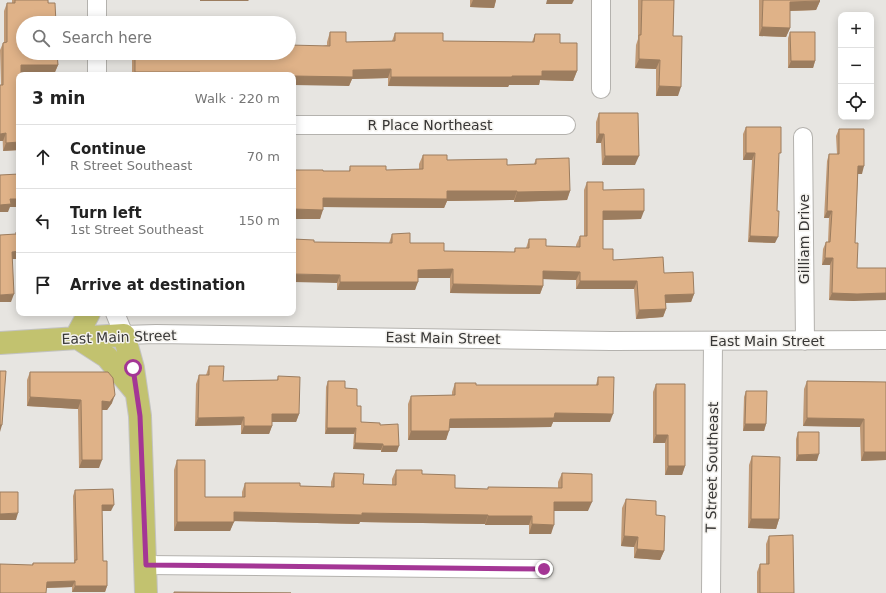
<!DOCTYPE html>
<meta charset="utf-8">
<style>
:root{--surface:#fff;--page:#f6f6f6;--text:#222;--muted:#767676;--line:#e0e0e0}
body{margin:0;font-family:"DejaVu Sans",sans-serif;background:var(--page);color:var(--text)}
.controls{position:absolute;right:12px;top:12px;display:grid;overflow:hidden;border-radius:8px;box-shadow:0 2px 10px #0003}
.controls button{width:36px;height:36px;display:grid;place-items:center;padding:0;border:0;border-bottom:1px solid var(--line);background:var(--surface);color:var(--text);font:20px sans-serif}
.stop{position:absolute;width:12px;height:12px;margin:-9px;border:3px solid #a43695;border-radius:50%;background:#fff}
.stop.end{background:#a43695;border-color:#fff;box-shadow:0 1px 4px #0008}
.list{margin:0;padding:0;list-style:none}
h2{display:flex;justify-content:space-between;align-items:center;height:52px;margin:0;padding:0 16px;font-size:17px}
h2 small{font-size:13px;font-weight:400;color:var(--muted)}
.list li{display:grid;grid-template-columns:26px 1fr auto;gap:12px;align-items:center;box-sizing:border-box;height:64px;padding:0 16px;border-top:1px solid var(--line)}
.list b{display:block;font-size:15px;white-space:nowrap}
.list p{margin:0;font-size:13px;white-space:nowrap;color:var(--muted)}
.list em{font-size:13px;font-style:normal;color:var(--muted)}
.icon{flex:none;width:22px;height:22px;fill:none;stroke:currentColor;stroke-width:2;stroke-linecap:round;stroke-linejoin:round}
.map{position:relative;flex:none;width:886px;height:593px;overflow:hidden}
.search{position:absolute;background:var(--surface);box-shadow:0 2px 10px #0003;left:16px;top:16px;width:280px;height:44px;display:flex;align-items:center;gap:10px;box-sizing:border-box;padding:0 14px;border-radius:22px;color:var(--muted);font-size:15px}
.panel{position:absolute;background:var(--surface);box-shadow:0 2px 10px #0003;left:16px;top:72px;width:280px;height:244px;border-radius:8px}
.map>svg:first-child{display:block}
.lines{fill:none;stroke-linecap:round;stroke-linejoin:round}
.minor-casing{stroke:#b4b2ae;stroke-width:20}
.major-casing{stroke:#c3c3c2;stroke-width:24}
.minor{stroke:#fff;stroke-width:18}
.major{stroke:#c2c26f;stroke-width:22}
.wall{fill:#c09975}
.shaded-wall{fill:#9c7d5f}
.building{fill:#dfb288;stroke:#9c7d5f}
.route{stroke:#a43695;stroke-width:5}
.labels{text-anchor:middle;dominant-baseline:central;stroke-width:3;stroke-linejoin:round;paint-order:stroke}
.street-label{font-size:14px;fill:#373635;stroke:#f4f2ee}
</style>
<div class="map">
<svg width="886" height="593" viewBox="0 0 886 593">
<rect width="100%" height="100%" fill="#e7e5e1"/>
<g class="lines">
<defs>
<path id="minor" d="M97 0V23
M601 0V89
M97 53V75
M293 125H566
M803 137 805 341
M115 313 124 335 156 334 611 341 886 340
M146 565 544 569
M711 593 713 341"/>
<path id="major" d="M89 313 76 337 107 357 136 392
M0 343 124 335 133 368 140 416 146 593"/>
</defs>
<!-- minor casing -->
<use href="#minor" class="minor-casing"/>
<!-- major casing -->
<use href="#major" class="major-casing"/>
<!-- minor -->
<use href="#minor" class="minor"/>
<!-- major -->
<use href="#major" class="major"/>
</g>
<!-- wall -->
<path class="wall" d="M12 0H48L58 65 55 72 21 73 19 75V150L3 151 1 85 0 50 3 43 4 42V11L7 3H12Z
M470 0H496L494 8 470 7Z
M638 0H674L673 36 678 96H656V69L635 68 636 45 638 39Z
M759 0H819L820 1 816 10 790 11V28L786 37 759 36Z
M330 32 346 42 392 41 395 33 443 41 532 42 535 34 560 43 577 71 573 81 540 80 539 85H509L508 87 388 86V78L352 79 349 86 293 75H132V53H289L327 45V42Z
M790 32 815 61 813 68H788V38Z
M599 113 635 165H602L601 143H596V122Z
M746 127 779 158 775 243 748 242 752 160H743V134Z
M839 129 862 174H858L855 243 857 268 854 301 829 300 830 265H822L823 249 826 242H828L829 218H824L827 161 829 154H837L836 136Z
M423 155 447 160 507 165 534 164 536 159 570 191 567 200 514 202V200L447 201 444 208 323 207 320 219H293V170L323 171H349L350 166 386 170 419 169V164Z
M587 182 603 190 641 219 603 220V249L613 260 664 273 694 294 691 302 666 303V309L663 317 636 319 634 289H576V280L543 279V286L540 294 450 293V278H418L415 290H337V283L314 242 389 243 392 234 410 243 444 251 514 252 515 248H526L529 239 546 246 576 247V245L580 236H584V190Z
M209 366 223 381 277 380 278 376 299 414 296 422H272V426L269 434H241V425L195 426 196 384 199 375H206Z
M30 372 112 403 107 410H102L99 468H79L78 409 27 406V380Z
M598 377 610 422H553L551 427 449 428 446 440H408V404L411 396 452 395V392L455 383 476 385H596Z
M328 381 345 388 357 406 361 422 380 425 397 452H381V450L353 449 354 434H325L326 387Z
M807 381 886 382V460L861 461 860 427 803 426 804 389Z
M656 384 685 466 682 475H665V443H653V392Z
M746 391 766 424 764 431H743L744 397Z
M798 432 817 461H796V439Z
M752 456 779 519 776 529 748 528 749 465Z
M177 460 205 497H242V492L245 483 300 486 331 487V482L334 473 363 484 392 485V479L396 470 422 474 455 488 488 489V487L558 488V482L562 473 588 511H554L551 534H529V525H485V524L360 522 359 524 234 521 230 531H174V470Z
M75 490 111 511H102L103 561 107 586 105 592H72V587L46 588 32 565 33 563H74L73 496Z
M626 499 656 515 664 551 660 560 634 558V547L621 546 622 508Z
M769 536 794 593H757V572L760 564H766V544Z"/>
<!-- shaded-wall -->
<path class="shaded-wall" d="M200 0H249L248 1H200Z
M473 0H496L494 8 470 7Z
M547 0H574L572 4H546Z
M820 1 816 10 787 11 790 2Z
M762 27 790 28 786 37 759 36Z
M639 59 660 60 656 69 635 68Z
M791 61H815L813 68H788Z
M21 65H58L55 72 18 73Z
M391 69 388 78 352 79 349 86 293 85V76L353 70Z
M542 71H577L573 81 540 80 539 85H509L508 87 388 86 391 77 512 76Z
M135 72H200L199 75H134Z
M659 86 681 87 678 96H656Z
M6 133 3 141H0V134Z
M599 134H604L601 143H596Z
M19 142V150L3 151 6 143Z
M746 153H755L752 160H743Z
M605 156H639L635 165H602Z
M858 166H864L862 174H855Z
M447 191H517L514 200 447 201 444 208 320 207 323 198Z
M570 191 567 200 514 202 517 192Z
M10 199H19V207H10L8 212H0V205Z
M293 209 323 210 320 219H293Z
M603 211H644L641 219 600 220Z
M827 211H832L829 218H824Z
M750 236 778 237 775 243 748 242Z
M19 251V259H9L12 252Z
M825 258H833L830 265H822Z
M453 269 450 278H415L418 270Z
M543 271 580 272 576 280 540 279Z
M293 274 340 275 337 283 293 282Z
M580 281H637L634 289H576Z
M340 282H418L415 290H337Z
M453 284 543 286 540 294 450 293Z
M832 293H886V300L854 301 829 300Z
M14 294 11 302H0V295Z
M694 294 691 302 662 303 665 295Z
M666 309 663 317 636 319 639 310Z
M115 395 112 403 107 410H98L102 401Z
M30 397 81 400 78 409 27 406Z
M555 413 613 414 610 422H553L551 427 446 428 450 419Z
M272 414H299L296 422H269Z
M244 417 241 425 195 426 198 418Z
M807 418 864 419 860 427 803 426Z
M745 424H766L764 431H743Z
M0 425H2L0 432Z
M244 426H272L269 434H241Z
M327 428H356L354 434H325Z
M411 431H449L446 440H408Z
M656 435H668L665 443H653Z
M355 443 383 444 381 450 353 449Z
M383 446H399L397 452H381Z
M864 452H886V460L861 461Z
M819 454 817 461H796L798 455Z
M82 460H102L99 468H79Z
M668 466H685L682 475H665Z
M554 502H592L588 511H551Z
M102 505H114L111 511H99Z
M234 512 362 513 488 515 485 524 360 522 359 524 230 521Z
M18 513 16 520H0V514Z
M488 516H532L529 525H485Z
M751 519H779L776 529 748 528Z
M177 522H234L230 531H174Z
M532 524 554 525 551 534H529Z
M624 536 638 537 634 547 621 546Z
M637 549 664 551 660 560 634 558Z
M75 581 72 587 44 588 47 582Z
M75 586H107L105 592H72Z"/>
<!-- building -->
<path class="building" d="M15 0H48V3H55L56 23H23V53H57L58 65H21V75H19V142L6 143V133L0 134V85H3V43L7 42V3H15Z
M642 0H674L673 36H682L681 87 659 86 660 60 639 59V35H641Z
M763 0H819L820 1 790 2V28L762 27Z
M330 32H346V42L395 41V33H443V41L534 42 535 34H560V43H577V71H542V76H512V77H391V69L353 70V77L293 76V75H200V72H135V53H289V45L330 46Z
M790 32H815V61H791Z
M599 113H638L639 156H605L604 134H599Z
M746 127H781V153H779L777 211H779L778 237 750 236 755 153H746Z
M839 129H864V166H858L855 243H858L857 268H886V293L857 294 832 293 833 258H825L826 242H830L832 211H827L829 154H839Z
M423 155H447V160L507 159V165L536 164V159L569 158 570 191 517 192V191H447V199L323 198V210L293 209V170H323V171H350V166H386V170L423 169Z
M19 174V199H10L11 204 0 205V175Z
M587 182H603V190L644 189V211H603V249H613V260L663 257 664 273 693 272 694 294 665 295 666 309 639 310 637 281H580V272L543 271V286L453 284V269L418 270V282H340V275L293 274V282V239L314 240V242L392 243V234L410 233V243H444V251L515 252V248H529V239H546V246L580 247V236H587Z
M16 232H19V251L12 252 14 294 0 295V235L16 234Z
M209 366H224L223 381 278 380V376L300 377 299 414H272V426H244V417L198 418 199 375H209Z
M0 371H6L2 425H0Z
M30 372H108L113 378 115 395 110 402 102 401V460H82L81 400 30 397Z
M598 377H614L613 414 555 413 554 418 450 419 449 431H411V396L455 395V383H476V385H598Z
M328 381H345V388L357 389V406H361V422L380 423V425L398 424 399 446H383V444L355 443 356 428H327Z
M807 381 886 382V452H864V419L807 418Z
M656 384H685V466H668V435H656Z
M746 391H767L766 424H745Z
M798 432H819V454L798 455Z
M752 456 780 457 779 519H751Z
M177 460H205V497H245V483H300V486L334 487V473L364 474 363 484 396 485V470H422V474L455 475V488L488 489V487L562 488V473L592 474V502H554V525L532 524V516H488V515L362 513V515L234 512V522H177Z
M113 489 114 505H102L103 561H107V586H75V581L47 582 46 593H0V564L33 565V563H75V560H77L75 490Z
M0 492H18V513L0 514Z
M626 499 656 501V515L665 516 664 551 637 549 638 537 624 536Z
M793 535 794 593H760V564H769V536Z
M174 592 291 593H174Z"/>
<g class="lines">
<!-- route -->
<path class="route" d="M133 368 140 416 146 565 544 569"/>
</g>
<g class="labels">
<!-- street labels -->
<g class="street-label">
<text x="430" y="125">R Place Northeast</text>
<text transform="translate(804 239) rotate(-90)">Gilliam Drive</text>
<text transform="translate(119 337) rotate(-2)">East Main Street</text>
<text transform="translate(443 338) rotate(1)">East Main Street</text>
<text x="767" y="341">East Main Street</text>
<text transform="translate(712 467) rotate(-89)">T Street Southeast</text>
</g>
</g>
</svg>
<div class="controls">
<button>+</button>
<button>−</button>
<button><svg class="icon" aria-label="locate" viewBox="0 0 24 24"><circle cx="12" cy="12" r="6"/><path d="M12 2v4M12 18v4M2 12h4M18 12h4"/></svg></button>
</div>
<div class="stop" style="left:133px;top:368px"></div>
<div class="stop end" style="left:544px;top:569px"></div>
<div class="search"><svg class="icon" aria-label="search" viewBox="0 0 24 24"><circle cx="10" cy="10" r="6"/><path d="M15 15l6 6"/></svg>Search here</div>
<section class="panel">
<h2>3 min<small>Walk · 220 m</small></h2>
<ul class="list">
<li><svg class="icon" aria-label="ahead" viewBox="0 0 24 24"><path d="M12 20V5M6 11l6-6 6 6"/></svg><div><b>Continue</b><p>R Street Southeast</p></div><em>70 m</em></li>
<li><svg class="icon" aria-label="left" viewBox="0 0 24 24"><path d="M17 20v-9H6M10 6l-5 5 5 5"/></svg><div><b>Turn left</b><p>1st Street Southeast</p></div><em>150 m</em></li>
<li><svg class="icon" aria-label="arrive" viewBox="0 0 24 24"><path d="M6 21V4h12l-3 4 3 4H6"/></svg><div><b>Arrive at destination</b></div></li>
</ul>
</section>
</div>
